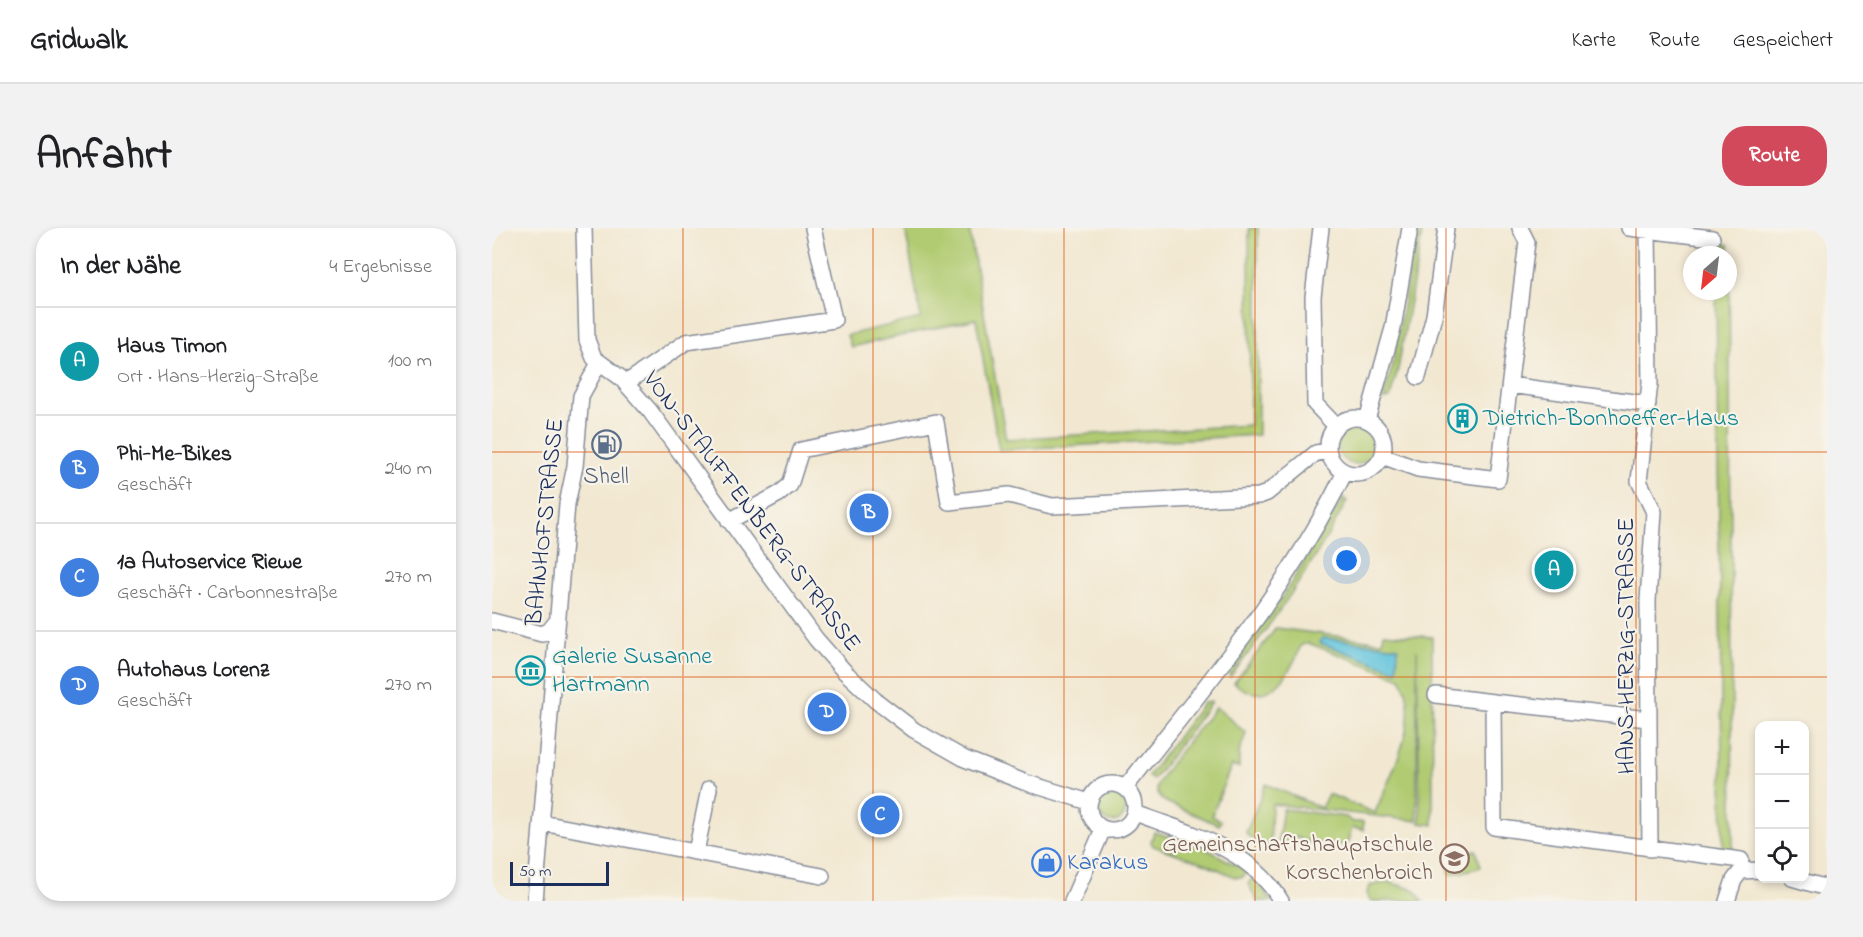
<!DOCTYPE html>
<html lang="de">
<meta charset="utf-8">
<style>
:root{--surface:#fff;--page:#f2f2f2;--text:#202124;--muted:#757577;--line:#e0e0e0;--accent:#d1495b}
body{margin:0;font-family:"Indie Flower",sans-serif;background:var(--page);color:var(--text)}
.controls{position:absolute;right:18px;bottom:18px;display:grid;overflow:hidden;border-radius:12px;box-shadow:0 3px 9px #0003}
.controls button{width:54px;height:54px;display:grid;place-items:center;padding:0;border:0;border-bottom:2px solid var(--line);background:var(--surface);color:var(--text);font:30px sans-serif}
.compass{position:absolute;left:1191px;top:18px;width:54px;height:54px;border-radius:50%;background:var(--surface);box-shadow:0 3px 9px #0003;rotate:208deg}
.scale{position:absolute;left:18px;bottom:15px;width:99px;box-sizing:border-box;padding-left:6px;border:3px solid #1b2f5e;border-top:0;font-size:16px;line-height:21px;white-space:nowrap;color:#1b2f5e;-webkit-text-stroke:4px #f7f3e8;paint-order:stroke}
.you{position:absolute;left:855px;top:333px;width:21px;height:21px;margin:-15px;border:4px solid #fff;border-radius:50%;background:#1a73e8;box-shadow:0 0 0 9px #1a73e833}
.badge{display:grid;place-items:center;width:39px;height:39px;border-radius:50%;background:var(--accent);color:#fff;font-size:20px;font-weight:700}
.pin{position:absolute;translate:-50% -50%;border:3px solid #fff;box-shadow:0 2px 6px #0006}
.list{margin:0;padding:0;list-style:none}
h2{display:flex;justify-content:space-between;align-items:center;height:78px;margin:0;padding:0 24px;font-size:26px}
h2 small{font-size:20px;font-weight:400;color:var(--muted)}
.list li{display:grid;grid-template-columns:39px 1fr auto;gap:18px;align-items:center;box-sizing:border-box;height:108px;padding:0 24px;border-top:2px solid var(--line)}
.list b{display:block;font-size:22px;white-space:nowrap}
.list p{margin:0;font-size:20px;white-space:nowrap;color:var(--muted)}
.list em{font-size:20px;font-style:normal;color:var(--muted)}
.icon{flex:none;width:33px;height:33px;fill:none;stroke:currentColor;stroke-width:2;stroke-linecap:round;stroke-linejoin:round}
.map{position:relative;flex:none;width:1335px;height:673px;overflow:hidden;border-radius:24px}
header{display:flex;align-items:center;gap:36px;box-sizing:border-box;height:84px;padding:0 30px;background:var(--surface);border-bottom:2px solid var(--line)}
header strong{font-size:28px}
nav{display:flex;gap:33px;margin-inline-start:auto;font-size:21px}
.intro{display:flex;align-items:center;justify-content:space-between;box-sizing:border-box;height:144px;padding:0 36px}
h1{margin:0;font-size:42px}
.button{padding:15px 27px;border-radius:24px;background:var(--accent);color:#fff;font-size:21px;font-weight:700}
main{display:flex;gap:36px;padding:0 36px}
aside{flex:1;background:var(--surface);border-radius:24px;box-shadow:0 3px 9px #0003}
.map>svg:first-child{display:block}
.green{fill:#b0cb71;stroke:#667d68;stroke-width:1.5}
.water{fill:#5ec3dc;stroke:#3c799d;stroke-width:1.5}
.lines{fill:none;stroke-linecap:round;stroke-linejoin:round}
.minor-casing{stroke:#868c98;stroke-width:18}
.minor{stroke:#fff;stroke-width:15}
.grid{fill:none;stroke:#de5710;stroke-width:1.5;stroke-opacity:0.55}
.labels{text-anchor:middle;dominant-baseline:central;stroke-width:4.5;stroke-linejoin:round;paint-order:stroke}
.culture-label{font-size:24px;fill:#0d838f;stroke:#f7f3e8;text-anchor:start}
.service-label{font-size:24px;fill:#4e5e75;stroke:#f7f3e8}
.street-label{font-size:24px;fill:#1b2f5e;stroke:#f7f3e8}
.education-label{font-size:24px;fill:#785e54;stroke:#f7f3e8;text-anchor:end}
.shop-label{font-size:24px;fill:#366cbe;stroke:#f7f3e8;text-anchor:start}
</style>
<header>
<strong>Gridwalk</strong>
<nav><a>Karte</a><a>Route</a><a>Gespeichert</a></nav>
</header>
<div class="intro"><h1>Anfahrt</h1><a class="button">Route</a></div>
<main>
<aside>
<h2>In der Nähe<small>4 Ergebnisse</small></h2>
<ul class="list">
<li><span class="badge" style="background:#0f9aa8">A</span><div><b>Haus Timon</b><p>Ort · Hans-Herzig-Straße</p></div><em>100 m</em></li>
<li><span class="badge" style="background:#3f7fe0">B</span><div><b>Phi-Me-Bikes</b><p>Geschäft</p></div><em>240 m</em></li>
<li><span class="badge" style="background:#3f7fe0">C</span><div><b>1a Autoservice Riewe</b><p>Geschäft · Carbonnestraße</p></div><em>270 m</em></li>
<li><span class="badge" style="background:#3f7fe0">D</span><div><b>Autohaus Lorenz</b><p>Geschäft</p></div><em>270 m</em></li>
</ul>
</aside>
<div class="map">
<svg width="1335" height="673" viewBox="0 0 1335 673">
<rect width="100%" height="100%" fill="#f7f3e8"/>
<filter id="ink" filterUnits="userSpaceOnUse"><feTurbulence type="fractalNoise" baseFrequency=".0167" numOctaves="2"/><feDisplacementMap in="SourceGraphic" scale="12" xChannelSelector="R" yChannelSelector="G"/><feConvolveMatrix kernelMatrix="1 2 1 2 8 2 1 2 1" color-interpolation-filters="sRGB"/></filter>
<filter id="wash" filterUnits="userSpaceOnUse"><feTurbulence type="fractalNoise" baseFrequency=".008" numOctaves="4" result="noise"/><feDisplacementMap in="SourceGraphic" scale="24" xChannelSelector="R" yChannelSelector="G"/><feGaussianBlur stdDeviation="1.35" result="paint"/><feColorMatrix in="noise" values="0 0 0 0 0 0 0 0 0 0 0 0 0 0 0 0 0 1.4 0 .05"/><feComposite in="paint" operator="in"/></filter>
<g filter="url(#wash)">
<rect width="100%" height="100%" fill="#f2e8d1"/>
<!-- green -->
<path class="green" d="M413 0H477L514 211 758 197 757 0H766V207L507 222 484 91 359 119 355 107 429 90Z
M925 0H930L929 10 906 141 898 170 891 172 900 140Z
M1224 15 1237 17 1241 622H1231L1224 63H1236V27H1224Z
M845 217a19 19 0 1 1 38 0a19 19 0 1 1-38 0Z
M851 271 855 273C821 337 782 393 738 449L736 441 784 379Z
M784 400 890 414 892 405 940 409 941 597 928 595 925 422V593L780 576 778 618 756 608 754 604 774 556 829 580 836 566 883 585C899 544 931 493 909 450L816 415 809 417C798 447 776 483 742 455Z
M719 474 661 552 656 548 711 475Z
M724 479 754 505 747 525V540L739 538 720 588 729 593 727 597 674 574C669 571 664 566 665 559 668 544 712 494 724 479Z
M606 580a14 14 0 1 1 28 0a14 14 0 1 1-28 0Z
M791 581 854 589 860 594H871V602L860 600 855 617 816 614 803 609 789 616 786 613Z
M662 604 711 619 755 643 751 649H743L712 635 661 618 659 614Z
M984 622 989 639 958 647 954 630Z
M762 649 780 673H765L756 655Z
M896 654 923 662 931 673H878L875 665 877 658Z"/>
<!-- water -->
<path class="water" d="M830 410 906 419 905 443 828 415Z"/>
</g>
<g filter="url(#ink)">
<g class="lines">
<defs>
<path id="minor" d="M92 0 95 112 102 130 129 150 158 183 324 411 353 444 383 472 422 502 473 531 532 554 597 574
M829 0 821 69 823 176 844 198
M1137 0 1220 10
M1156 3 1158 155 1147 253 1162 284 1156 373 1158 621
M926 149 942 88 954 0
M134 155 194 114 342 92 321 0
M1018 157 1156 176
M836 218a28 28 0 1 1 56 0a28 28 0 1 1-56 0Z
M875 192 901 100 918 0
M890 228 926 241 1006 251 1035 14 1028 0
M237 293 287 266 298 257 309 222 444 194 457 274 517 267 560 278 767 268 775 265 824 225 836 223
M0 393 50 406 57 403 65 393
M944 467 1001 474
M1156 491 1001 474 1002 599 1249 632
M597 579a23 23 0 1 1 46 0a23 23 0 1 1-46 0Z
M633 560C714 457 795 363 853 244
M643 585C697 605 758 620 789 673
M50 595 330 648
M204 624 217 561
M1300 650 1335 660
M43 673 75 276 83 238 89 168 107 135
M580 673 611 601
M1235 673 1242 652 1249 643 1268 642"/>
</defs>
<!-- minor casing -->
<use href="#minor" class="minor-casing"/>
<!-- minor -->
<use href="#minor" class="minor"/>
</g>
</g>
<!-- grid -->
<path class="grid" d="M191 0V673M381 0V673M572 0V673M763 0V673M954 0V673M1144 0V673M0 224H1335M0 449H1335"/>
<!-- icons -->
<defs>
<symbol id="building-ring" viewBox="-11 -11 22 22"><circle r="9.5" fill="#f7f3e8" stroke="#0f9aa8" stroke-width="1.5"/><path d="M-4-6H4V6H1V3H-1V6H-4ZM-2.5-4.3h1.7v1.8h-1.7ZM.8-4.3h1.7v1.8H.8ZM-2.5-1h1.7V.8h-1.7ZM.8-1h1.7V.8H.8Z" fill="#0f9aa8"/></symbol>
<symbol id="fuel-ring" viewBox="-11 -11 22 22"><circle r="9.5" fill="#f7f3e8" stroke="#5c6f8a" stroke-width="1.5"/><path d="M-5.5-6h7V0h2V4h1.3V-2.5L3-4.5l.8-.8L6-3V5H2.5V1h-1V6h-7ZM-4.2-4.7v3.2H.2V-4.7Z" fill="#5c6f8a"/></symbol>
<symbol id="museum-ring" viewBox="-11 -11 22 22"><circle r="9.5" fill="#f7f3e8" stroke="#0f9aa8" stroke-width="1.5"/><path d="M0-6L6-3V-2H-6V-3ZM-5-1h2V3h-2ZM-1-1h2V3h-2ZM3-1h2V3H3ZM-6 4H6V6H-6Z" fill="#0f9aa8"/></symbol>
<symbol id="school-ring" viewBox="-11 -11 22 22"><circle r="9.5" fill="#f7f3e8" stroke="#8d6e63" stroke-width="1.5"/><path d="M0-5L7-2L0 1L-7-2ZM-4 1L0 2.5L4 1V4Q0 6-4 4Z" fill="#8d6e63"/></symbol>
<symbol id="shop-ring" viewBox="-11 -11 22 22"><circle r="9.5" fill="#f7f3e8" stroke="#3f7fe0" stroke-width="1.5"/><path d="M-5-2.5h2.3a2.7 3.5 0 0 1 5.4 0H5L5.5 6h-11ZM-1.5-2.5h3a1.5 2.3 0 0 0-3 0Z" fill="#3f7fe0"/></symbol>
</defs>
<g fill-rule="evenodd">
<use href="#building-ring" x="954" y="174" width="33" height="33"/>
<use href="#fuel-ring" x="98" y="200" width="33" height="33"/>
<use href="#museum-ring" x="22" y="426" width="33" height="33"/>
<use href="#school-ring" x="946" y="614" width="33" height="33"/>
<use href="#shop-ring" x="538" y="618" width="33" height="33"/>
</g>
<g class="labels">
<!-- culture labels -->
<g class="culture-label">
<text x="991" y="191">Dietrich-Bonhoeffer-Haus</text>
<text x="60" y="429">Galerie Susanne<tspan x="60" dy="28">Hartmann</tspan></text>
</g>
<!-- service labels -->
<g class="service-label">
<text x="114" y="249">Shell</text>
</g>
<!-- street labels -->
<g class="street-label">
<text transform="translate(259 284) rotate(53)">VON-STAUFFENBERG-STRASSE</text>
<text transform="translate(54 294) rotate(-84)">BAHNHOFSTRASSE</text>
<text transform="translate(1135 418) rotate(-90)">HANS-HERZIG-STRASSE</text>
</g>
<!-- education labels -->
<g class="education-label">
<text x="941" y="617">Gemeinschaftshauptschule<tspan x="941" dy="28">Korschenbroich</tspan></text>
</g>
<!-- shop labels -->
<g class="shop-label">
<text x="575" y="635">Karakus</text>
</g>
</g>
</svg>
<div class="controls">
<button>+</button>
<button>−</button>
<button><svg class="icon" aria-label="locate" viewBox="0 0 24 24"><circle cx="12" cy="12" r="6"/><path d="M12 2v4M12 18v4M2 12h4M18 12h4"/></svg></button>
</div>
<svg class="compass" viewBox="-18 -18 36 36"><path d="M0-13l5 13h-10z" fill="#e53935"/><path d="M0 13l5-13h-10z" fill="#757577"/></svg>
<div class="scale">50 m</div>
<div class="you"></div>
<div class="pin badge" style="left:1062px;top:342px;background:#0f9aa8">A</div>
<div class="pin badge" style="left:377px;top:285px;background:#3f7fe0">B</div>
<div class="pin badge" style="left:388px;top:587px;background:#3f7fe0">C</div>
<div class="pin badge" style="left:335px;top:484px;background:#3f7fe0">D</div>
</div>
</main>
